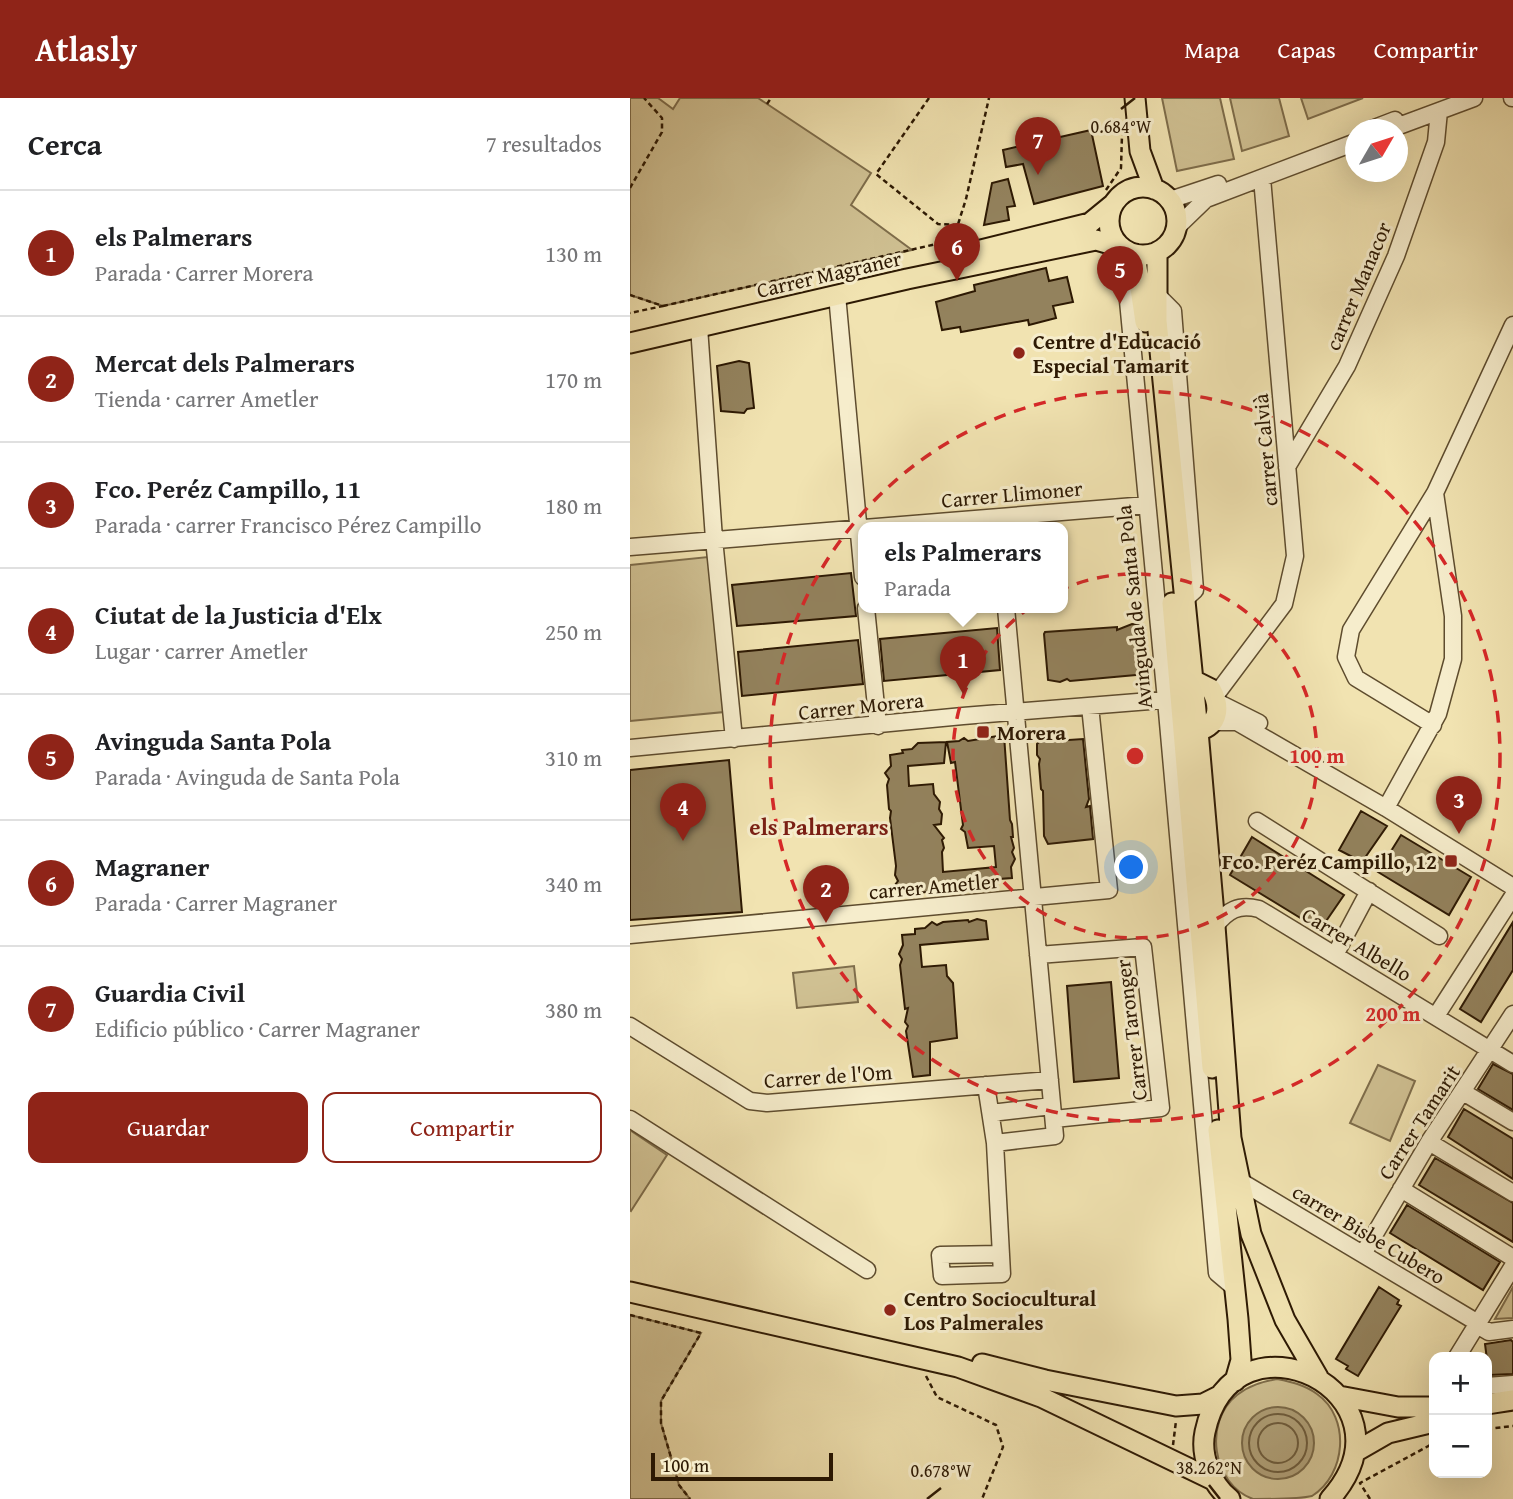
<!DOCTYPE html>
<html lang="es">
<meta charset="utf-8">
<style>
:root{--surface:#fff;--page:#f6f6f6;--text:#202124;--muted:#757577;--line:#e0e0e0;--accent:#8f2418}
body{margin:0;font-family:"Gentium Book Plus",serif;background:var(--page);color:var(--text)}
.controls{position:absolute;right:21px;bottom:21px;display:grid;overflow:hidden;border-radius:14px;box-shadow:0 7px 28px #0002}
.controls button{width:63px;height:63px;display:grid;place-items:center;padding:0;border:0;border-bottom:2px solid var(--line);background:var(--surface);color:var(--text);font:35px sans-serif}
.compass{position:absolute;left:715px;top:21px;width:63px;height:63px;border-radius:50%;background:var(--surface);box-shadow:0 7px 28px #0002;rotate:51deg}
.scale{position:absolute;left:21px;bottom:18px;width:182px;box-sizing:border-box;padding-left:7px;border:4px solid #2d1903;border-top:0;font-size:19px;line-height:24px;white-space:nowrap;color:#2d1903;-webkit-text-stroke:5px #f6edcc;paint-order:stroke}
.you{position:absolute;left:502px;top:770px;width:24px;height:24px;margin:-18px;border:5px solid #fff;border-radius:50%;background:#1a73e8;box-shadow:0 0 0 10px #1a73e833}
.badge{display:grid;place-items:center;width:46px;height:46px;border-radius:50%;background:var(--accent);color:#fff;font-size:23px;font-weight:700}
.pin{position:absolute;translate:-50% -58px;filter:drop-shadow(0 2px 4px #0008)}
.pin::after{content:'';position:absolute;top:37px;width:24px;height:21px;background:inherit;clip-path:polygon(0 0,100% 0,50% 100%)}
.popup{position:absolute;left:228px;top:424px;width:210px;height:91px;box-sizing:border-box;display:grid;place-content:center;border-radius:14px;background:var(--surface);filter:drop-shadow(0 2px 5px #0005);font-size:23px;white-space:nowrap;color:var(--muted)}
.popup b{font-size:26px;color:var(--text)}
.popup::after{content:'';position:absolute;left:50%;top:100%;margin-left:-14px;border:14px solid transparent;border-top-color:var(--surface)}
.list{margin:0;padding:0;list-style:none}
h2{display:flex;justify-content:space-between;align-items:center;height:91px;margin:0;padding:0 28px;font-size:30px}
h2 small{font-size:23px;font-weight:400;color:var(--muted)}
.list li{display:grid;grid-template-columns:46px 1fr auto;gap:21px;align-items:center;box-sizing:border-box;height:126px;padding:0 28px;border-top:2px solid var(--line)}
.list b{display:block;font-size:26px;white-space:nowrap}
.list p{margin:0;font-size:23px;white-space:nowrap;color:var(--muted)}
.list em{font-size:23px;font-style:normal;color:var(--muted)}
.actions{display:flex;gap:14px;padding:21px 28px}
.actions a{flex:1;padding:16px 0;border:2px solid var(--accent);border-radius:14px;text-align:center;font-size:24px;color:var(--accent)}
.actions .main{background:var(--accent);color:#fff}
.map{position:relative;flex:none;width:883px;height:1401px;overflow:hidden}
header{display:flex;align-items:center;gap:42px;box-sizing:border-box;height:98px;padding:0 35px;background:var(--accent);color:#fff}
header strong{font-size:33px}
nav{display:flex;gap:38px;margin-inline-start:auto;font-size:24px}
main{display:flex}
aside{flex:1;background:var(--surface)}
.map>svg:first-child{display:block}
.green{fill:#d0c193;stroke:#7e6d4b;stroke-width:2}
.water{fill:#ae9e76;stroke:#7a6948;stroke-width:2}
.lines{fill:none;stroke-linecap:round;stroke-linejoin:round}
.shore{stroke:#6e5c3c;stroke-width:2}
.building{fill:#93825d;stroke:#2d1903;stroke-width:2}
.minor-casing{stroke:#5e4c2e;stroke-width:19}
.major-casing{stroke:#2d1903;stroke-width:23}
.path{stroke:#2d1903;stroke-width:2.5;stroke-dasharray:5 3.5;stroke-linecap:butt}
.minor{stroke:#f6edcc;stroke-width:16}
.major{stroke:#f1e3b1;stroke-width:19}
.ticks{fill:none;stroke:#2d1903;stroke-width:2.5}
.ring{fill:none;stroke:#d62828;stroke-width:3.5;stroke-dasharray:12 9}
.poi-dot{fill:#8f2418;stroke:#f6edcc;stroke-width:2.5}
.labels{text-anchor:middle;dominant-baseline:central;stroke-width:6;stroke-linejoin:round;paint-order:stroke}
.street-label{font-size:21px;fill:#2d1903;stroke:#f6edcc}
.poi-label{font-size:21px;font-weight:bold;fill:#2d1903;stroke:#f6edcc;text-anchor:start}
.neighbourhood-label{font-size:23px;font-weight:bold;fill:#7a1f14;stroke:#f6edcc}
.ticks-label{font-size:18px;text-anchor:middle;fill:#2d1903;stroke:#f6edcc;stroke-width:6;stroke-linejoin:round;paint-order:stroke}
.centre{fill:#d62828;stroke:#f6edcc;stroke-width:3.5}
.ring-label{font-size:21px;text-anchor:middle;font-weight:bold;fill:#d62828;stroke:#f6edcc;stroke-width:6;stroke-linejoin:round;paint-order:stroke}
</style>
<header>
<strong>Atlasly</strong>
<nav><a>Mapa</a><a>Capas</a><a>Compartir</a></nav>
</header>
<main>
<aside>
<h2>Cerca<small>7 resultados</small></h2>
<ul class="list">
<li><span class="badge">1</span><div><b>els Palmerars</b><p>Parada · Carrer Morera</p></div><em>130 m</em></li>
<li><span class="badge">2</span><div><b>Mercat dels Palmerars</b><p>Tienda · carrer Ametler</p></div><em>170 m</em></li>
<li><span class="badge">3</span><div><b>Fco. Peréz Campillo, 11</b><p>Parada · carrer Francisco Pérez Campillo</p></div><em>180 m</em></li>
<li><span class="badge">4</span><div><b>Ciutat de la Justicia d'Elx</b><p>Lugar · carrer Ametler</p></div><em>250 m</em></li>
<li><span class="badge">5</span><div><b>Avinguda Santa Pola</b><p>Parada · Avinguda de Santa Pola</p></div><em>310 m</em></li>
<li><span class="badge">6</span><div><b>Magraner</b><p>Parada · Carrer Magraner</p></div><em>340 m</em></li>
<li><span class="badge">7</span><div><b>Guardia Civil</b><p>Edificio público · Carrer Magraner</p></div><em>380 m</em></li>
</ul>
<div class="actions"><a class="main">Guardar</a><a>Compartir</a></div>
</aside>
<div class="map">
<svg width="883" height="1401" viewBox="0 0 883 1401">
<rect width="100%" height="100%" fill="#f1e3b1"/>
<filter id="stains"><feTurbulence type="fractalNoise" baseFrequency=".00286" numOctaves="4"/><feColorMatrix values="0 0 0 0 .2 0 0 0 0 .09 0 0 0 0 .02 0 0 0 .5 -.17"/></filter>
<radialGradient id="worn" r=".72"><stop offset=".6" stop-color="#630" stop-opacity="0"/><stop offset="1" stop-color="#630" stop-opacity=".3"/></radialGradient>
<!-- green -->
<path class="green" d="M0 0H28L43 11 50 0H128L241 75 221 107 282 152 33 208 0 197Z
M532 0H590L604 61 547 73Z
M600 0H649L659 38 612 53Z
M671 0H733L678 21Z
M78 459 94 614 0 623V467Z
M224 868 228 904 167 910 163 875Z
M748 967 785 983 760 1043 720 1025Z
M0 1032 37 1057 1 1113 0 1112Z
M883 1189V1220L865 1221Z
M0 1217 71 1235 31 1303V1325L49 1387 60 1401H0Z
M647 1281C662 1284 675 1287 687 1296 721 1320 716 1377 682 1398 670 1401 637 1401 623 1401 582 1386 573 1324 607 1297 620 1287 632 1284 647 1281Z"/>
<!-- water -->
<path class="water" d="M612 1345a36 36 0 1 1 72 0a36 36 0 1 1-72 0Z"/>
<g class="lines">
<!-- shore -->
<path class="shore" d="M619 1345a29 29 0 1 1 58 0a29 29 0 1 1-58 0Z
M628 1345a20 20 0 1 1 40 0a20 20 0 1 1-40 0Z"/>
</g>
<!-- building -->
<path class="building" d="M461 32 473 88 404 106 393 66 376 69 373 52Z
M378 81 385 108 377 109 379 122 354 127 362 85Z
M416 170 419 183 437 179 443 204 423 208 426 220 399 227 398 222 331 234 330 229 312 232 306 204 345 193 344 187Z
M109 263 119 265 124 310 117 311 114 315 91 313 87 268Z
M221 475 226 518 107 528 102 487Z
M502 526 515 528 519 574 517 576 440 583 437 581 430 584 418 582 414 536 415 534 487 529V532Z
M367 530 370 572 254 583 250 541Z
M228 542 233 586 112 598 108 554Z
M374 637 380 722 382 726 383 739H381L384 750 382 754 385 761 381 769 382 780 369 781V784L356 787 352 792 344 790 341 793 334 790 316 795 303 793 269 798 265 787 268 783 265 777 266 768 260 720 261 713 259 711 257 687 259 681 255 675 261 668 260 657 273 655 272 652 282 651 288 645 316 644 314 665 278 668 279 688 303 686 304 696 310 704 309 711 312 716 311 726 304 727 314 740 312 742 314 750 312 754 313 774 366 769 364 748 338 750 335 734 331 731 333 727 325 664 321 665 317 644 329 643 334 640 338 643Z
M453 641 459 701 456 709 460 708 463 741 418 746 414 738 413 693 411 691 409 666 410 661 407 657V646L409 644Z
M99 662 112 814 0 822V672Z
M731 713 757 728 732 764 709 752Z
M771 737 841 779 819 817 748 774Z
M622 739 714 797 690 832 600 777Z
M347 821 356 823 358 841 290 847 292 869 316 867 317 878 323 885 327 940 300 944V977L283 979 276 933 278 928 275 924 278 910 275 911 270 867 272 861 269 856 273 847 272 837 285 836V831L295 830 302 824 307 827 313 824 338 822 339 824Z
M883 824V872L851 924 830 911Z
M481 884 489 980 444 984 437 888Z
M863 966 883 976V1012L848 991Z
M834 1011 883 1041V1081L818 1039Z
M805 1060 883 1105V1144L789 1087Z
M777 1107 870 1164 853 1192 760 1135Z
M749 1189 769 1202 767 1206 771 1208 728 1278 716 1271 718 1268 706 1261Z
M881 1242 883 1244V1276L859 1277 855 1246Z"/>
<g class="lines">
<defs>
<path id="minor" d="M882 0H883
M739 32 765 22
M758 32 844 0
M540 102 588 86
M546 130 576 101 726 44
M493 150 536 602 587 1175 606 1191
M526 196 543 213 565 492 554 502
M207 197 233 479
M69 229 84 441 104 641
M657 369 717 268 766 158 806 44 809 13
M0 449 517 407
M236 510 248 628
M585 598 654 506 665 458 632 80
M587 604 629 625
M584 624H607L756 710 883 789
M803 627 726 580 716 559 721 532 805 395 883 227
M0 650 333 618 545 601
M756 710 808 616 823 561V518L805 395
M627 723 809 838
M585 828C598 812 608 806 629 811L883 966
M0 837 479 792 460 608
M408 857 513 849 531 1010 424 1021
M705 857 739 793
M806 918 883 798
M0 928 120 1003 137 1005 420 982
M356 987 365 1045
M833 994 883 1024
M361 1015 422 1008
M0 1021 237 1172
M799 1044 883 1095
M610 1083 848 1225
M771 1091 883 1160
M371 1156 310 1157 312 1178 372 1176 365 1045 425 1038 376 510
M733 1156 799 1044 883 916
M847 1227 859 1234 883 1231
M827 1259 883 1168
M857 1288 883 1286"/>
<path id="major" d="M505 0 510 53 524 91
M479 123a34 34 0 1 1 68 0a34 34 0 1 1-68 0Z
M527 154V223L568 633 585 828 601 1040 621 1136 655 1222 688 1279
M339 155 460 125 482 107
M505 156 515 224
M0 245 277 181 466 142 490 149
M542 505 582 970
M563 582 581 591C591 609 589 627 568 633
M588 1032 608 1221 611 1262 605 1283
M0 1194 328 1269 411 1299 583 1382
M352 1266 415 1282 546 1308 573 1306 589 1298
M709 1298 768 1309H804
M857 1306 883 1302
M725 1354 758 1335 804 1324
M600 1401C581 1386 570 1357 575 1334 603 1202 794 1296 700 1401"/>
</defs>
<!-- minor casing -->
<use href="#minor" class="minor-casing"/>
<!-- major casing -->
<use href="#major" class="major-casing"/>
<!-- path -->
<path class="path" d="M299 0 246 76 308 126 328 127
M137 6 141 0
M0 90 32 34V20L14 0
M476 92 491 70 492 37
M323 142 336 101 359 0
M0 197 33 208 0 215
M33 208 333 140
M0 1217 71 1235 31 1303V1325L49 1387 60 1401
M296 1278 307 1299 366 1327 373 1349 352 1401
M857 1331 883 1328
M543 1347 546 1323
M740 1401 730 1385 804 1345"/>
<!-- minor -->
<use href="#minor" class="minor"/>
<!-- major -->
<use href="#major" class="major"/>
</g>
<!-- ticks -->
<path class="ticks" d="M491 11 505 0M579 1387 590 1401M297 1401 311 1390"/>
<!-- distance rings -->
<g class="ring">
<circle cx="505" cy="658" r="182"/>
<circle cx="505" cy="658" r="365"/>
</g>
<!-- markers -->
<g class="poi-dot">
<circle cx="389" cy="255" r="7"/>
<rect x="346" y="627" width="14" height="14" rx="3.5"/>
<rect x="814" y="756" width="14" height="14" rx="3.5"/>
<circle cx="260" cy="1212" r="7"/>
</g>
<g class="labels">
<!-- street labels -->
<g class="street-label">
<text transform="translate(199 176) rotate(-13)">Carrer Magraner</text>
<text transform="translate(728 188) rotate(-67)">carrer Manacor</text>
<text transform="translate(635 352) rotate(-95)">carrer Calvià</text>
<text transform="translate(382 396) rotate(-5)">Carrer Llimoner</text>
<text transform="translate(504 509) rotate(-96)">Avinguda de Santa Pola</text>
<text transform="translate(231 608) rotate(-6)">Carrer Morera</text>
<text transform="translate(304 788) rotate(-5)">carrer Ametler</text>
<text transform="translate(727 846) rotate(31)">Carrer Albello</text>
<text transform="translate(501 932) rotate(-97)">Carrer Taronger</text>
<text transform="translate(198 978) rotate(-4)">Carrer de l'Om</text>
<text transform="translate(789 1024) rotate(-57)">Carrer Tamarit</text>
<text transform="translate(739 1136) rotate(31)">carrer Bisbe Cubero</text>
</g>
<!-- poi labels -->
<g class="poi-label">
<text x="403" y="243">Centre d'Educació<tspan x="403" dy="24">Especial Tamarit</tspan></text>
<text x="367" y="634">Morera</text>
<text x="807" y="763" text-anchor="end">Fco. Peréz Campillo, 12</text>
<text x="274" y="1200">Centro Sociocultural<tspan x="274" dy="24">Los Palmerales</tspan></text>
</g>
<!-- neighbourhood labels -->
<g class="neighbourhood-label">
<text x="189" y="728">els Palmerars</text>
</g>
</g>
<g class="ticks-label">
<text x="491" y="35">0.684°W</text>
<text x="579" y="1376">38.262°N</text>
<text x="311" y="1379">0.678°W</text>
</g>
<circle cx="505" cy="658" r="10" class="centre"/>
<g class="ring-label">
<text x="687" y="665">100 m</text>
<text x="763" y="923">200 m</text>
</g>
<rect width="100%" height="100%" filter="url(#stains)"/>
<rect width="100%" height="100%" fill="url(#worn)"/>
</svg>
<div class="controls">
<button>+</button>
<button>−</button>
</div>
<svg class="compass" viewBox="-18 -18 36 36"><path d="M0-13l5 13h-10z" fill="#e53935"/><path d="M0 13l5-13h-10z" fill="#757577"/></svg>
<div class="scale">100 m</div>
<div class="you"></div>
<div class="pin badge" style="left:333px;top:596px">1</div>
<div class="popup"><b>els Palmerars</b>Parada</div>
<div class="pin badge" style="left:196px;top:825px">2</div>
<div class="pin badge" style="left:829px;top:736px">3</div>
<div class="pin badge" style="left:53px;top:743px">4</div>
<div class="pin badge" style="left:490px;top:206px">5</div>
<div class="pin badge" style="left:327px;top:183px">6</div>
<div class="pin badge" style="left:408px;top:77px">7</div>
</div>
</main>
